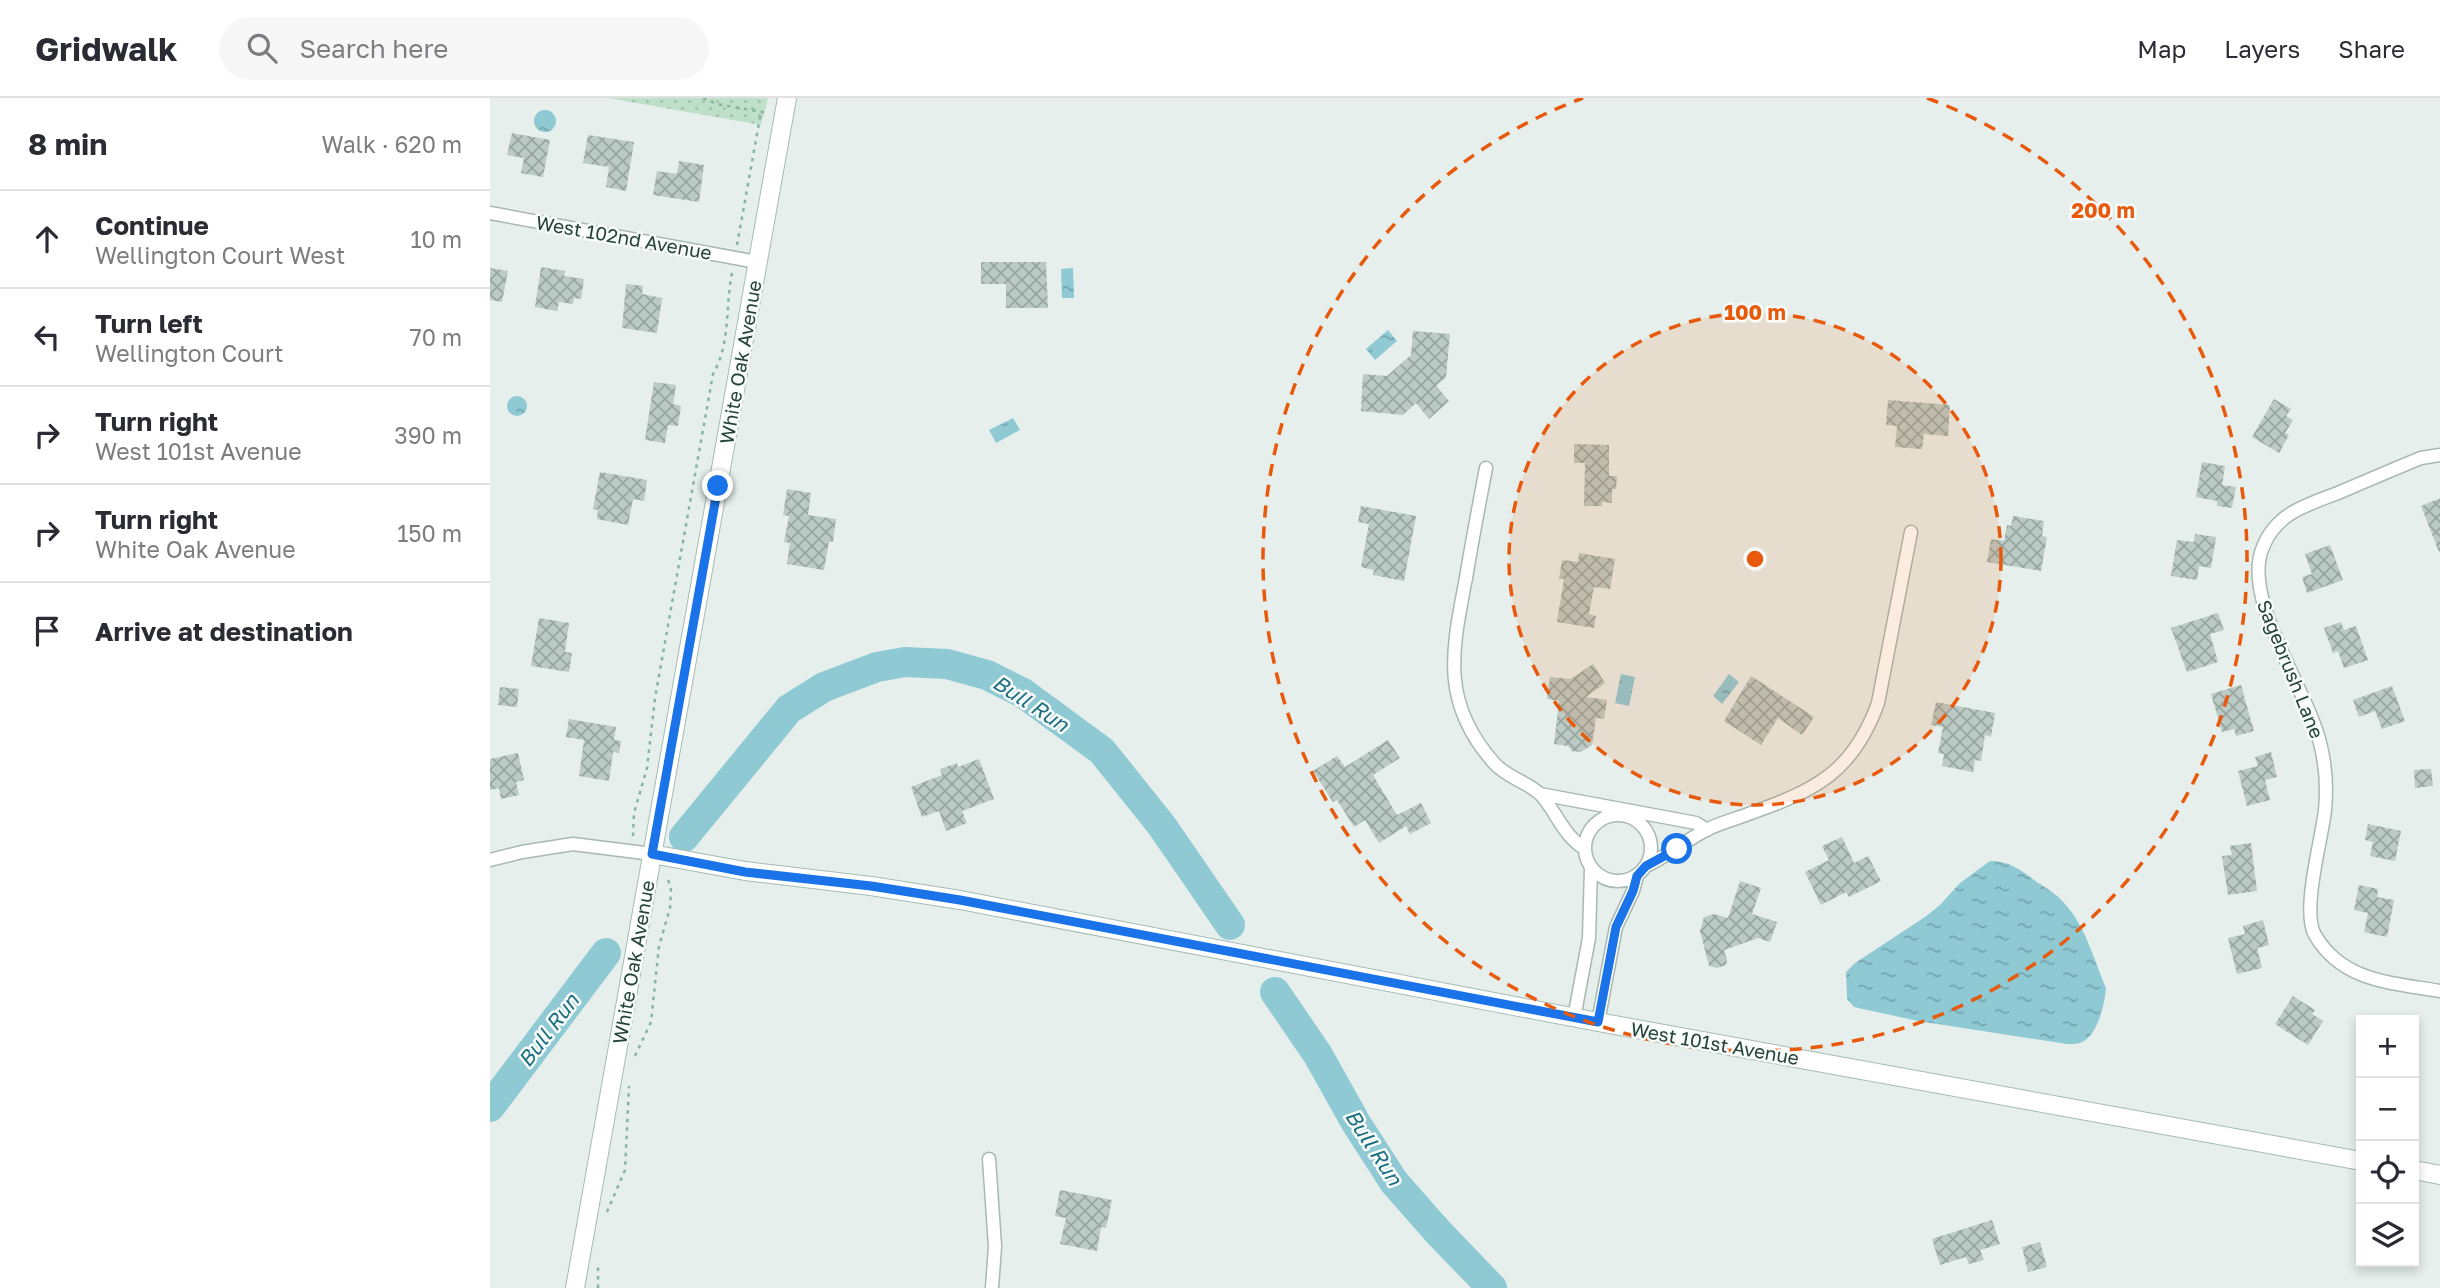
<!DOCTYPE html>
<meta charset="utf-8">
<style>
:root{--surface:#fff;--page:#f7f7f7;--text:#2b2b33;--muted:#7c7c81;--line:#e1e1e2}
body{margin:0;font-family:"Golos Text",sans-serif;background:var(--page);color:var(--text)}
.controls{position:absolute;right:21px;bottom:21px;display:grid;overflow:hidden;border-radius:0px;box-shadow:0 4px 10px #0003}
.controls button{width:63px;height:63px;display:grid;place-items:center;padding:0;border:0;border-bottom:2px solid var(--line);background:var(--surface);color:var(--text);font:35px sans-serif}
.stop{position:absolute;width:21px;height:21px;margin:-16px;border:5px solid #1a73e8;border-radius:50%;background:#fff}
.stop.end{background:#1a73e8;border-color:#fff;box-shadow:0 2px 7px #0008}
.list{margin:0;padding:0;list-style:none}
h2{display:flex;justify-content:space-between;align-items:center;height:91px;margin:0;padding:0 28px;font-size:30px}
h2 small{font-size:23px;font-weight:400;color:var(--muted)}
.list li{display:grid;grid-template-columns:46px 1fr auto;gap:21px;align-items:center;box-sizing:border-box;height:98px;padding:0 28px;border-top:2px solid var(--line)}
.list b{display:block;font-size:26px;white-space:nowrap}
.list p{margin:0;font-size:23px;white-space:nowrap;color:var(--muted)}
.list em{font-size:23px;font-style:normal;color:var(--muted)}
.icon{flex:none;width:38px;height:38px;fill:none;stroke:currentColor;stroke-width:2;stroke-linecap:round;stroke-linejoin:round}
.map{position:relative;flex:none;width:1950px;height:1190px;overflow:hidden}
header{display:flex;align-items:center;gap:42px;box-sizing:border-box;height:98px;padding:0 35px;background:var(--surface);border-bottom:2px solid var(--line)}
header strong{font-size:33px}
nav{display:flex;gap:38px;margin-inline-start:auto;font-size:24px}
.search{width:490px;height:63px;background:var(--page);display:flex;align-items:center;gap:18px;box-sizing:border-box;padding:0 24px;border-radius:38px;color:var(--muted);font-size:26px}
main{display:flex}
aside{flex:1;background:var(--surface)}
.map>svg:first-child{display:block}
.park{fill:url(#park-dots)}
.water{fill:url(#water-ripples)}
.lines{fill:none;stroke-linecap:round;stroke-linejoin:round}
.river{stroke:#8ec9d4;stroke-width:30}
.building{fill:url(#building-cross-hatch)}
.street-casing{stroke:#a8b8b2;stroke-width:15}
.secondary-casing{stroke:#a4bbb3;stroke-width:20}
.path{stroke:#86b3a5;stroke-width:2.5;stroke-dasharray:3.5 5;stroke-linecap:butt}
.street{stroke:#fff;stroke-width:12}
.secondary{stroke:#fff;stroke-width:18}
.route{stroke:#1a73e8;stroke-width:9}
.ring{fill:none;stroke:#e8590c;stroke-width:3.5;stroke-dasharray:12 9}
.labels{text-anchor:middle;dominant-baseline:central;stroke-width:5;stroke-linejoin:round;paint-order:stroke}
.street-label{font-size:19px;fill:#24423a;stroke:#f7fbf9}
.water-label{font-size:21px;font-style:italic;fill:#1c6f80;stroke:#f7fbf9}
.centre{fill:#e8590c;stroke:#f7fbf9;stroke-width:3.5}
.ring-label{font-size:21px;text-anchor:middle;font-weight:bold;fill:#e8590c;stroke:#f7fbf9;stroke-width:5;stroke-linejoin:round;paint-order:stroke}
</style>
<header>
<strong>Gridwalk</strong>
<div class="search"><svg class="icon" aria-label="search" viewBox="0 0 24 24"><circle cx="10" cy="10" r="6"/><path d="M15 15l6 6"/></svg>Search here</div>
<nav><a>Map</a><a>Layers</a><a>Share</a></nav>
</header>
<main>
<aside>
<h2>8 min<small>Walk · 620 m</small></h2>
<ul class="list">
<li><svg class="icon" aria-label="ahead" viewBox="0 0 24 24"><path d="M12 20V5M6 11l6-6 6 6"/></svg><div><b>Continue</b><p>Wellington Court West</p></div><em>10 m</em></li>
<li><svg class="icon" aria-label="left" viewBox="0 0 24 24"><path d="M17 20v-9H6M10 6l-5 5 5 5"/></svg><div><b>Turn left</b><p>Wellington Court</p></div><em>70 m</em></li>
<li><svg class="icon" aria-label="right" viewBox="0 0 24 24"><path d="M7 20v-9h11M14 6l5 5-5 5"/></svg><div><b>Turn right</b><p>West 101st Avenue</p></div><em>390 m</em></li>
<li><svg class="icon" aria-label="right" viewBox="0 0 24 24"><path d="M7 20v-9h11M14 6l5 5-5 5"/></svg><div><b>Turn right</b><p>White Oak Avenue</p></div><em>150 m</em></li>
<li><svg class="icon" aria-label="arrive" viewBox="0 0 24 24"><path d="M6 21V4h12l-3 4 3 4H6"/></svg><div><b>Arrive at destination</b></div></li>
</ul>
</aside>
<div class="map">
<svg width="1950" height="1190" viewBox="0 0 1950 1190">
<defs>
<pattern id="park-dots" width="8" height="8" patternUnits="userSpaceOnUse" patternTransform="scale(1.75)"><rect width="8" height="8" fill="#bfe0c8"/><path d="M2 2h.1M6 6h.1" fill="none" stroke="#a4c1ad" stroke-width="1.8" stroke-linecap="round"/></pattern>
<pattern id="water-ripples" width="26" height="14" patternUnits="userSpaceOnUse" patternTransform="scale(1.75)"><rect width="26" height="14" fill="#8ec9d4"/><path d="M2 4q2-2 4 0t4 0M15 11q2-2 4 0t4 0" fill="none" stroke="#74a5ad"/></pattern>
<pattern id="building-cross-hatch" width="8" height="8" patternUnits="userSpaceOnUse" patternTransform="scale(1.75)"><rect width="8" height="8" fill="#bbcac4"/><path d="M0 0l8 8M0 8l8-8" fill="none" stroke="#98a6a0"/></pattern>
</defs>
<rect width="100%" height="100%" fill="#e6efeb"/>
<!-- park -->
<path class="park" d="M118 0H278L271 27Z"/>
<!-- water -->
<path class="water" d="M44 23a11 11 0 1 1 22 0a11 11 0 1 1-22 0Z
M583 170 584 200H572L571 171Z
M898 232 907 243 885 262 876 251Z
M17 308a10 10 0 1 1 20 0a10 10 0 1 1-20 0Z
M523 320 530 332 506 345 499 332Z
M1131 576 1145 579 1139 608 1125 605Z
M1239 576 1249 584 1232 606 1223 598Z
M1500 763C1518 763 1530 771 1544 782 1554 789 1567 796 1575 806 1596 829 1604 862 1616 890 1615 905 1608 935 1594 943 1590 946 1583 946 1577 946L1428 923 1364 909 1357 901 1356 874 1365 865 1435 819 1450 807 1470 785Z"/>
<g class="lines">
<!-- river -->
<path class="river" d="M194 739 299 611 334 589 387 569 415 564 457 566 497 577 533 595 612 653 672 728 740 827
M785 894 828 957 866 1025 904 1084 948 1134 1002 1190
M0 1009 116 855"/>
</g>
<!-- building -->
<path class="building" d="M22 35 60 42 53 79 31 75 34 60 17 57Z
M98 37 144 44 136 93 116 89 119 69 93 65Z
M189 63 214 67 209 104 163 97 167 73 187 76Z
M491 164H556L558 210H516V186H491Z
M51 169 75 173 74 178 94 181 91 201 84 200 83 206 69 204 67 213 45 209Z
M0 170 18 173 12 204 0 202Z
M136 186 153 188 152 196 172 200 167 235 132 230Z
M923 233 960 236 956 279 946 288 959 303 939 321 926 305 913 317 871 313 873 276 897 278 921 257Z
M164 284 186 287 183 306 191 308 188 328 178 327 175 345 155 342Z
M1784 301 1801 311 1796 318 1803 322 1795 335 1799 337 1789 355 1762 339Z
M1398 302 1460 307 1458 338 1434 336 1432 351 1405 349 1407 328 1396 327Z
M1084 346 1119 347V378H1127L1126 391H1122V405L1112 404V408H1094L1095 365H1084Z
M1712 364 1735 368 1732 387 1746 389 1742 410 1727 408V403L1706 399Z
M110 374 157 382 154 403 143 401 138 427 107 421 108 412 103 411Z
M297 391 321 395 318 417 346 421 343 444 339 443 334 472 297 466 300 445 294 444 299 418 293 417Z
M1950 400V454H1949L1931 408Z
M871 408 926 418 914 483 883 477 884 472 871 469 879 426 868 424Z
M1523 418 1554 423 1552 438 1557 439 1551 473 1497 464 1501 441 1514 443 1517 427 1521 428Z
M1705 436 1726 439 1721 470 1709 468 1707 482 1681 478 1687 442 1704 444Z
M1840 447 1853 482 1817 495 1812 479 1822 476 1815 456Z
M1089 455 1125 461 1120 491 1104 489 1099 516 1106 518 1104 530 1067 524 1074 481H1069L1072 462 1088 464Z
M1728 515 1734 532 1720 536 1728 564 1697 574 1681 530Z
M49 520 79 525 75 554 82 555 79 574 41 568Z
M1851 524 1854 532 1866 528 1878 562 1854 570 1848 553 1843 555 1834 530Z
M1103 566 1115 585 1096 599 1117 602 1114 621 1106 620 1102 647 1091 654 1082 653 1078 648 1064 646 1069 603 1057 601 1060 579 1081 581Z
M1261 578 1324 619 1312 637 1288 620 1271 647 1234 623Z
M1751 587 1764 633 1746 638 1744 631 1732 634 1721 596Z
M1902 588 1915 623 1892 631 1885 613 1869 619 1863 602Z
M10 589 29 591 27 609 8 607Z
M1446 604 1505 615 1501 639 1495 637 1491 663 1485 662 1483 674 1452 668 1454 656 1448 655 1453 629 1441 627Z
M79 621 126 629 124 642 131 643 129 655 123 654 119 683 89 678 94 642 76 639Z
M898 642 910 660 883 677 907 717 931 705 941 725 920 736 916 728 889 745 875 722 864 729 847 702 843 704 823 673 847 658 855 669Z
M1781 654 1787 679 1775 682 1780 702 1757 708 1748 673 1768 668 1765 659Z
M28 655 34 682 26 684 29 697 11 701 9 690 0 692V661Z
M489 661 504 701 472 713 477 725 456 733 449 713 432 719 421 689 452 677 450 671 467 665 468 669Z
M1941 671 1943 688 1925 690 1924 672Z
M1878 726 1911 733 1905 763 1880 758 1883 744 1875 742Z
M1352 739 1364 765 1378 758 1391 783 1359 799 1356 794 1331 807 1315 774 1339 762 1332 748Z
M1761 745 1767 793 1738 797 1732 758 1742 757 1740 748Z
M1250 783 1271 790 1262 816 1287 824 1280 844 1268 840 1234 852 1237 862 1236 867 1227 870 1219 868 1210 833 1214 819 1224 816 1238 820Z
M1869 787 1888 791 1887 799 1904 802 1897 839 1874 834 1878 815 1864 812Z
M1773 822 1779 847 1767 850 1772 870 1747 876 1738 840 1755 836 1753 828Z
M1803 898 1825 912 1822 916 1833 923 1818 947 1785 926Z
M570 1092 622 1102 616 1130 611 1129 607 1153 570 1146 576 1120 565 1118Z
M1502 1122 1510 1146 1490 1152 1494 1162 1479 1166 1476 1159 1450 1167 1442 1141Z
M1550 1144 1557 1169 1538 1174 1532 1149Z"/>
<g class="lines">
<defs>
<path id="street" d="M0 115 267 164
M1950 357 1931 360C1904 371 1876 383 1848 395 1832 401 1814 407 1800 416 1788 424 1778 436 1773 449 1750 500 1820 595 1831 649 1836 670 1837 691 1835 712 1832 741 1811 813 1825 837 1852 884 1903 885 1950 893
M996 370C989 407 982 443 976 480 962 553 950 604 1004 665 1017 680 1039 684 1052 698 1068 717 1073 737 1095 751
M1050 696 1206 725 1217 732
M1095 750a33 33 0 1 1 66 0a33 33 0 1 1-66 0Z
M0 762 32 754 83 746 162 756
M1156 768C1177 758 1195 743 1216 732 1229 725 1246 721 1261 715 1326 692 1363 674 1388 605L1421 434
M1084 920 1099 840 1101 770
M1108 924 1126 829 1143 793 1147 778
M499 1061 505 1148 502 1190"/>
<path id="secondary" d="M162 756 255 773 381 788 470 802 1108 924 1871 1063
M1924 1072 1950 1077
M85 1190 297 0"/>
</defs>
<!-- street casing -->
<use href="#street" class="street-casing"/>
<!-- secondary casing -->
<use href="#secondary" class="secondary-casing"/>
<!-- path -->
<path class="path" d="M213 0 227 6 278 15
M247 147 271 14
M143 738 144 715 157 670 165 600 223 276C241 245 235 209 242 175
M145 958 161 924 169 848 180 810 181 792 178 781H176
M117 1114 135 1072 139 988
M108 1190V1165"/>
<!-- street -->
<use href="#street" class="street"/>
<!-- secondary -->
<use href="#secondary" class="secondary"/>
</g>
<g class="lines">
<!-- route -->
<path class="route" d="M228 388 162 756 255 774 381 788 470 802 1108 924 1126 829 1143 793 1147 778 1156 768 1187 751"/>
</g>
<!-- distance rings -->
<circle cx="1265" cy="461" r="246" fill="#e8590c" fill-opacity=".12"/>
<g class="ring">
<circle cx="1265" cy="461" r="246"/>
<path d="M1437 0A492 492 0 1 1 1093 0"/>
</g>
<g class="labels">
<!-- street labels -->
<g class="street-label">
<text transform="translate(134 139) rotate(10)">West 102nd Avenue</text>
<text transform="translate(250 264) rotate(-80)">White Oak Avenue</text>
<text transform="translate(1801 571) rotate(68)">Sagebrush Lane</text>
<text transform="translate(143 864) rotate(-80)">White Oak Avenue</text>
<text transform="translate(1225 945) rotate(10)">West 101st Avenue</text>
</g>
<!-- water labels -->
<g class="water-label">
<text transform="translate(541 605) rotate(33)">Bull Run</text>
<text transform="translate(58 932) rotate(-53)">Bull Run</text>
<text transform="translate(884 1049) rotate(57)">Bull Run</text>
</g>
</g>
<circle cx="1265" cy="461" r="10" class="centre"/>
<g class="ring-label">
<text x="1613" y="120">200 m</text>
<text x="1265" y="222">100 m</text>
</g>
</svg>
<div class="controls">
<button>+</button>
<button>−</button>
<button><svg class="icon" aria-label="locate" viewBox="0 0 24 24"><circle cx="12" cy="12" r="6"/><path d="M12 2v4M12 18v4M2 12h4M18 12h4"/></svg></button>
<button><svg class="icon" aria-label="layers" viewBox="0 0 24 24"><path d="M12 4l9 5-9 5-9-5zM3 14l9 5 9-5"/></svg></button>
</div>
<div class="stop" style="left:1187px;top:751px"></div>
<div class="stop end" style="left:228px;top:388px"></div>
</div>
</main>
